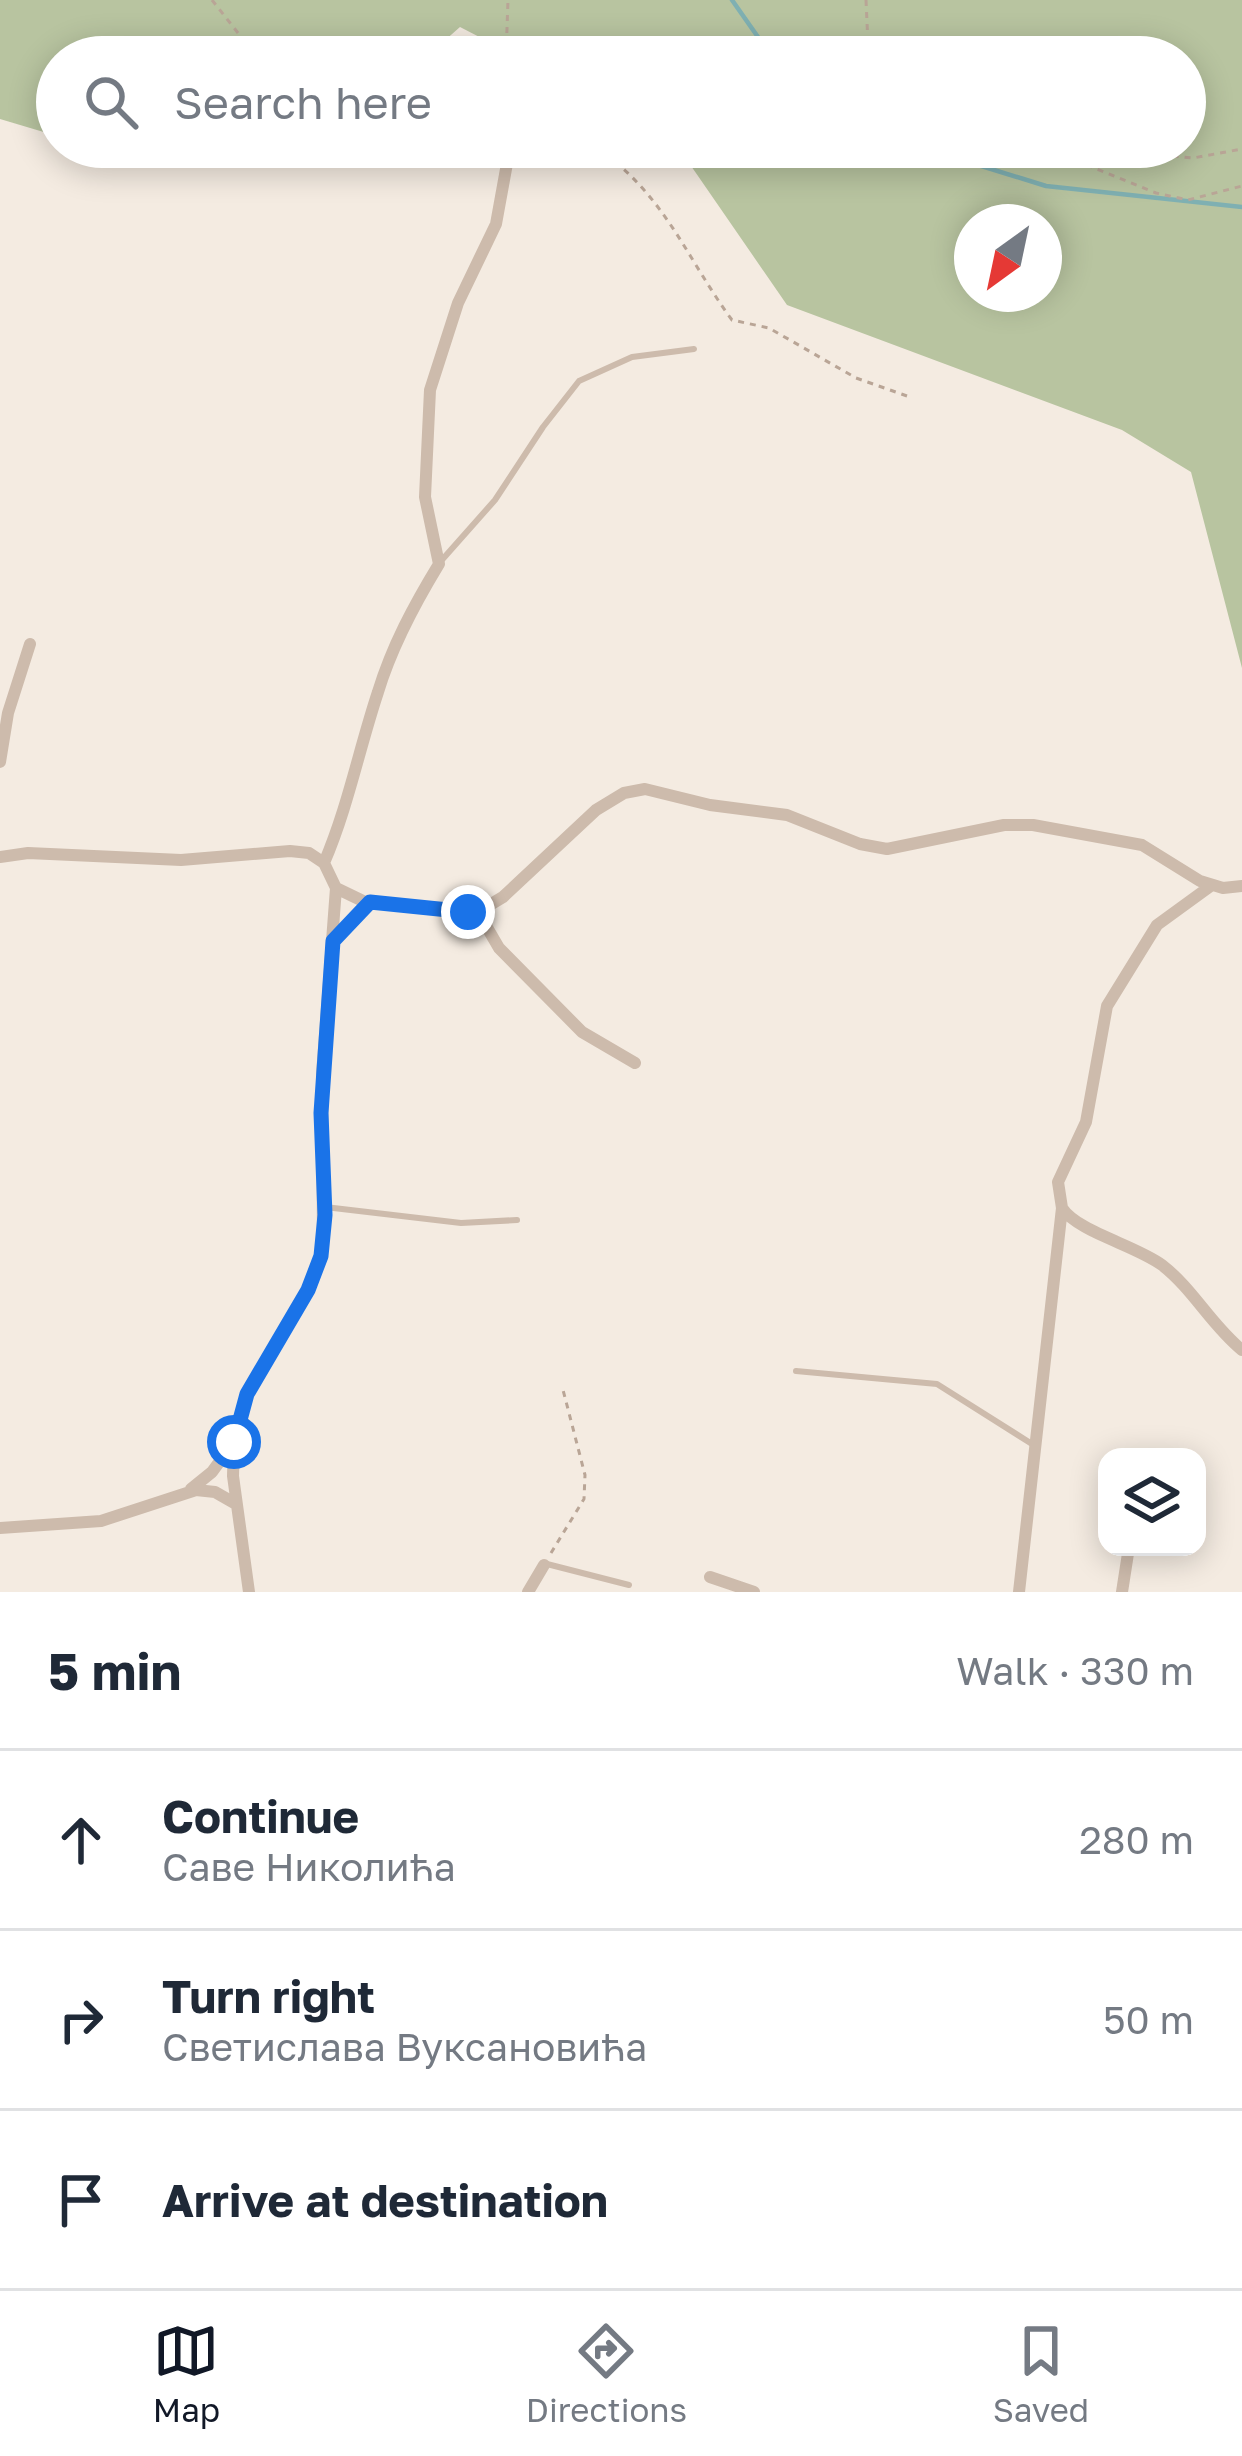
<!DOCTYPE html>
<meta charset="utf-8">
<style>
:root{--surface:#fff;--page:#f2f2f3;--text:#1f2937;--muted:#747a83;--line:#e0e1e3;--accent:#111827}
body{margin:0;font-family:"Golos Text",sans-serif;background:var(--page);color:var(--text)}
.controls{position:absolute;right:36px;bottom:36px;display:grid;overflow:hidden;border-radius:24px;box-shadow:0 6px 30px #0003}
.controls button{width:108px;height:108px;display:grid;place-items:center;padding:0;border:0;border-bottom:3px solid var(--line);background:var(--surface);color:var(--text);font:60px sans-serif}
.compass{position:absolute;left:954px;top:204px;width:108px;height:108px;border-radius:50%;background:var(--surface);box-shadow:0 6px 30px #0003;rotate:213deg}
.stop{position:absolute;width:36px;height:36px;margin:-27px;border:9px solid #1a73e8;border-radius:50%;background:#fff}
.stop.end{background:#1a73e8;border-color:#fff;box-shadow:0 3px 12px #0008}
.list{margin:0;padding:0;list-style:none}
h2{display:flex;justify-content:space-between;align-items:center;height:156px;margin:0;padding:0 48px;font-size:51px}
h2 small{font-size:39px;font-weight:400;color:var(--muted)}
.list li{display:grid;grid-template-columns:78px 1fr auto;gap:36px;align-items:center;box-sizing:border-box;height:180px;padding:0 48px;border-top:3px solid var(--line)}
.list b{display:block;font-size:45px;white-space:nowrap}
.list p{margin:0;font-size:39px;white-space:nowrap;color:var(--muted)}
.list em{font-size:39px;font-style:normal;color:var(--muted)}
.icon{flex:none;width:66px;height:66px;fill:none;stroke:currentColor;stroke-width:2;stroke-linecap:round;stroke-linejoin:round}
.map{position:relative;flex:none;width:1242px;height:1592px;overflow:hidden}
.search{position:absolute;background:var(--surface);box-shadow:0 6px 30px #0003;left:36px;right:36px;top:36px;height:132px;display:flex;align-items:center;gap:30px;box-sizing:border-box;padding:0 42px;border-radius:66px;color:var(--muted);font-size:45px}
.sheet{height:696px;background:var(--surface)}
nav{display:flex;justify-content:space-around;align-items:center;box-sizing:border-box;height:168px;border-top:3px solid var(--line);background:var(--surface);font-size:33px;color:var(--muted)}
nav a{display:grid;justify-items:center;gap:6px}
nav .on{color:var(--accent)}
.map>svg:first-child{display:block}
.green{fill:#b8c4a0;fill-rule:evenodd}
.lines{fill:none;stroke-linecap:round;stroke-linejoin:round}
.stream{stroke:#7fb0b2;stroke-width:4.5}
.path{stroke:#b9a596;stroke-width:3;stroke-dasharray:6 6;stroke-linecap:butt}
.service{stroke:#cdbbac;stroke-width:6}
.minor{stroke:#cdbbac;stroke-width:12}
.route{stroke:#1a73e8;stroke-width:15}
</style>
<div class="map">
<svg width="1242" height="1592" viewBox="0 0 1242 1592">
<rect width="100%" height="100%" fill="#f4ebe1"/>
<!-- green -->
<path class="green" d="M0 0H1242V668L1191 472 1122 430 787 305 678 147H1185V57H518L460 27 426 57H57V136L0 119ZM972 222H1044V294H972Z
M93 147H327L129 158Z"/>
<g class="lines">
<!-- stream -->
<path class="stream" d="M732 0 772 57
M920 147 1046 186 1242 207"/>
<!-- path -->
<path class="path" d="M212 0 257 57
M866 0 868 44 875 57
M506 57 508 0
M596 147C666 196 685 256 732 320L769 328 856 378 907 396
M1042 147 1156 193 1188 200 1242 186
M1053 148 1105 149 1193 158 1242 149
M551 1553 584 1499 585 1475 562 1386"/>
<!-- service -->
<path class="service" d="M441 561 495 500 543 427 579 381 632 357 694 349
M325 1207 461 1223 517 1220
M796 1371 937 1384 1032 1444
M547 1564 629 1585"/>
<!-- minor -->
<path class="minor" d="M0 762 8 713 30 644
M0 857 28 853 181 860 290 851 309 853 324 863
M324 863C348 807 359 749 378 692 392 646 414 605 439 564L425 497 430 390 458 303 496 224 510 147
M336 888 365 902 478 912 503 897 596 810 624 793 645 789 710 805 787 815 860 844 887 849 1004 825H1033L1142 845 1200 881 1223 888 1242 886
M478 912 499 948 582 1032 635 1063
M334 940 369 903
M1062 1208C1078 1232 1135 1245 1162 1265 1193 1289 1212 1326 1242 1350
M191 1489 212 1472 233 1443
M0 1528 101 1521 196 1490 215 1492 236 1504
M710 1577 754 1592
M249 1592 233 1476 234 1442 247 1394 308 1290 323 1248 322 1074 336 888 324 863
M528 1592 544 1565
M1019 1592 1062 1208 1058 1182 1086 1122 1107 1006 1157 925 1212 885
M1122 1592 1129 1547"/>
</g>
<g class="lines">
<!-- route -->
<path class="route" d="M234 1442 247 1394 308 1290 321 1256 325 1215 321 1113 333 941 370 902 468 912"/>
</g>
</svg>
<div class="controls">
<button><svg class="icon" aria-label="layers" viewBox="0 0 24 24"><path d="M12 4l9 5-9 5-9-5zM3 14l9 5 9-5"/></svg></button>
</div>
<svg class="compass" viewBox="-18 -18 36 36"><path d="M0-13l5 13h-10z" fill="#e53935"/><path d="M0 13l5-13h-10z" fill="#747a83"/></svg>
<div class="stop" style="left:234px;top:1442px"></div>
<div class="stop end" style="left:468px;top:912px"></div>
<div class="search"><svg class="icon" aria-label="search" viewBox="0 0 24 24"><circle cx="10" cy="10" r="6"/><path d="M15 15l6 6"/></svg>Search here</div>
</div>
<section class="sheet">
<h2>5 min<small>Walk · 330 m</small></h2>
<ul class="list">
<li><svg class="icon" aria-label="ahead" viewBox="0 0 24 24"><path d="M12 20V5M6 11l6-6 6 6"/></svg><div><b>Continue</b><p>Саве Николића</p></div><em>280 m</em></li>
<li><svg class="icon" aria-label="right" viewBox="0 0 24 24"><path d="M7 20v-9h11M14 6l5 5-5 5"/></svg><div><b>Turn right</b><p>Светислава Вуксановића</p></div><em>50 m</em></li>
<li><svg class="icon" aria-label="arrive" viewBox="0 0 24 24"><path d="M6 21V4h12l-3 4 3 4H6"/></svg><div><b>Arrive at destination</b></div></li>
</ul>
</section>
<nav>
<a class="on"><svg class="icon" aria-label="map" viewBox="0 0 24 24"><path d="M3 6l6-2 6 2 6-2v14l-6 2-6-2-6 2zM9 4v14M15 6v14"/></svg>Map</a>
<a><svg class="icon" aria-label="directions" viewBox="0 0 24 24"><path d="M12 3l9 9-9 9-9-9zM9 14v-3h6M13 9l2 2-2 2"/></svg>Directions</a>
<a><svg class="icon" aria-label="saved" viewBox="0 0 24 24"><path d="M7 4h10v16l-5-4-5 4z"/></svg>Saved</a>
</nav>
